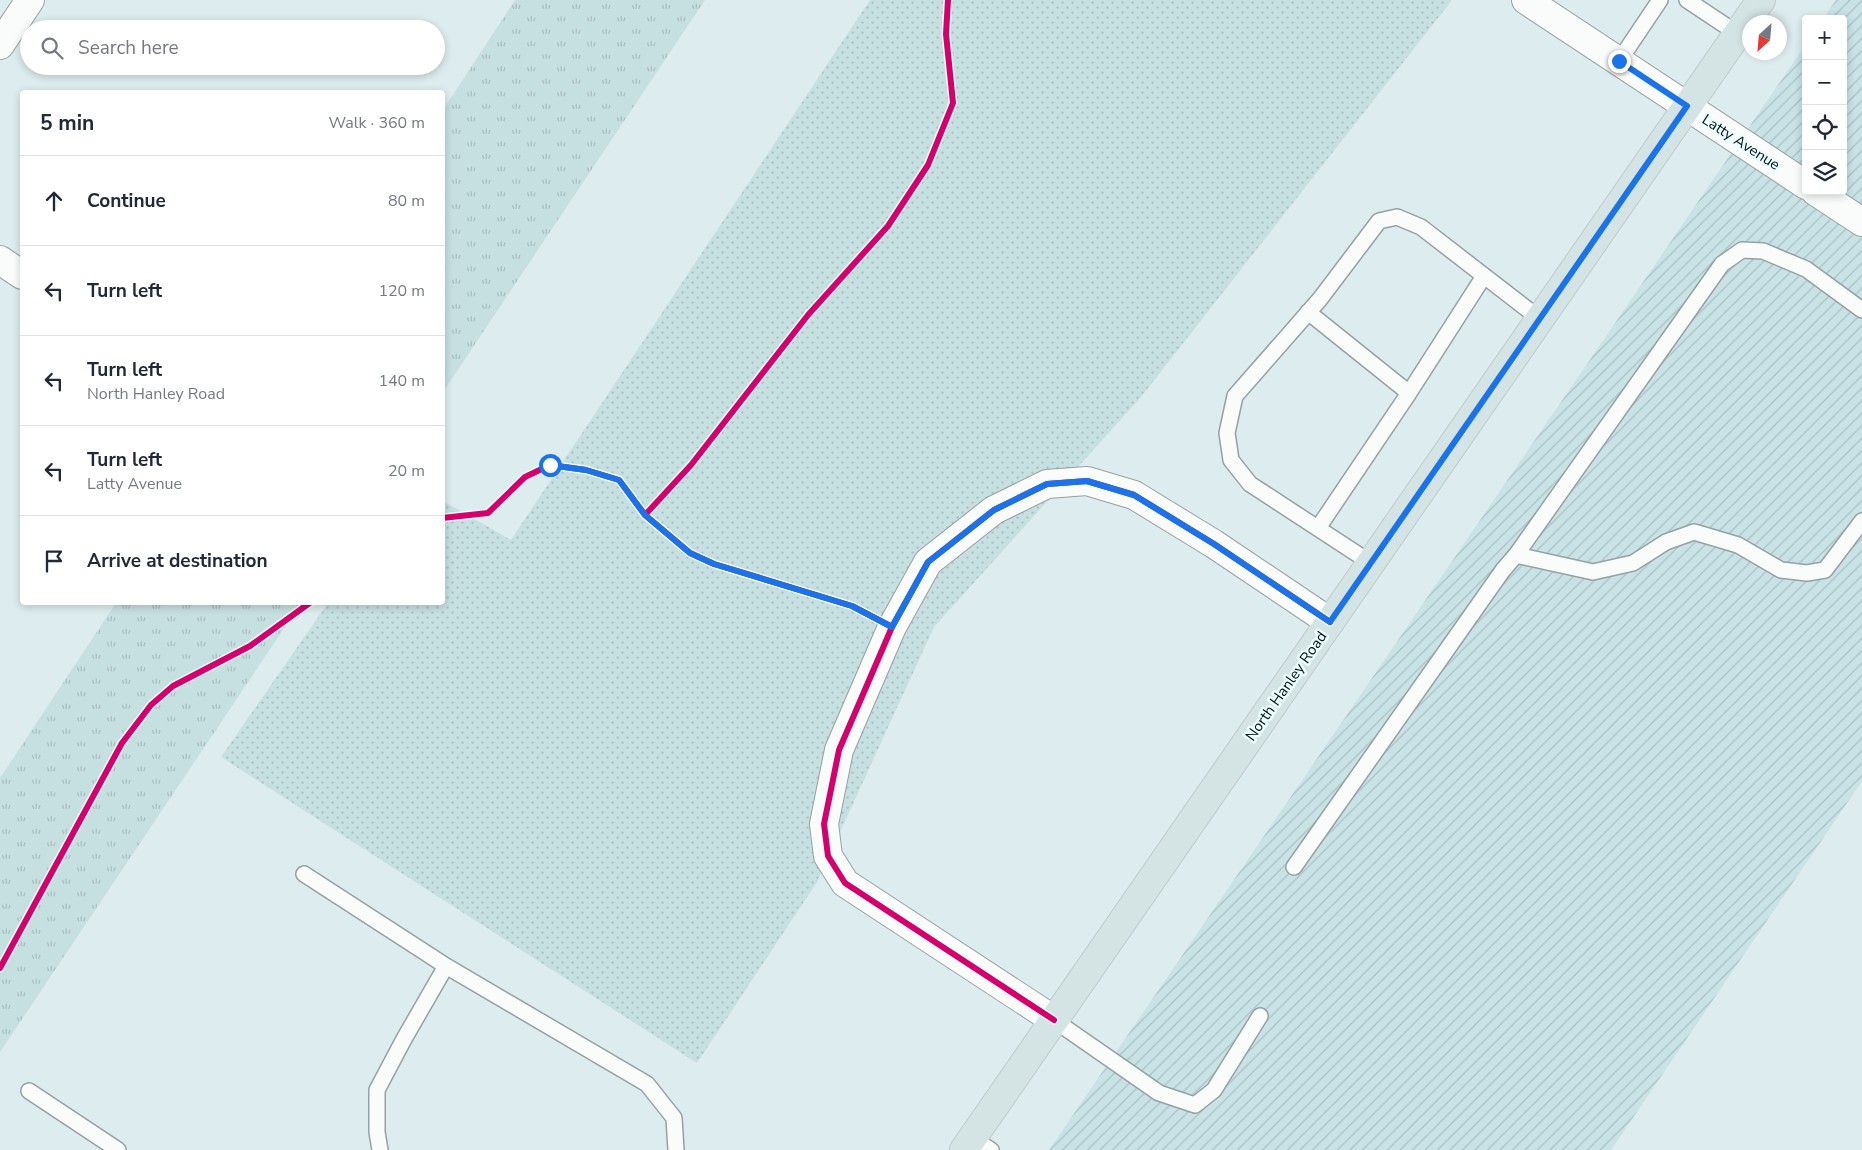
<!DOCTYPE html>
<meta charset="utf-8">
<style>
:root{--surface:#fff;--page:#f6f6f7;--text:#1f2937;--muted:#747a83;--line:#e0e1e3}
body{margin:0;font-family:"Nunito Sans",sans-serif;background:var(--page);color:var(--text)}
.controls{position:absolute;right:15px;top:15px;display:grid;overflow:hidden;border-radius:5px;box-shadow:0 2px 8px #0003}
.controls button{width:45px;height:45px;display:grid;place-items:center;padding:0;border:0;border-bottom:1px solid var(--line);background:var(--surface);color:var(--text);font:25px sans-serif}
.compass{position:absolute;left:1742px;top:15px;width:45px;height:45px;border-radius:50%;background:var(--surface);box-shadow:0 2px 8px #0003;rotate:206deg}
.stop{position:absolute;width:15px;height:15px;margin:-11px;border:4px solid #1a73e8;border-radius:50%;background:#fff}
.stop.end{background:#1a73e8;border-color:#fff;box-shadow:0 1px 5px #0008}
.list{margin:0;padding:0;list-style:none}
h2{display:flex;justify-content:space-between;align-items:center;height:65px;margin:0;padding:0 20px;font-size:21px}
h2 small{font-size:16px;font-weight:400;color:var(--muted)}
.list li{display:grid;grid-template-columns:32px 1fr auto;gap:15px;align-items:center;box-sizing:border-box;height:90px;padding:0 20px;border-top:1px solid var(--line)}
.list b{display:block;font-size:19px;white-space:nowrap}
.list p{margin:0;font-size:16px;white-space:nowrap;color:var(--muted)}
.list em{font-size:16px;font-style:normal;color:var(--muted)}
.icon{flex:none;width:28px;height:28px;fill:none;stroke:currentColor;stroke-width:2;stroke-linecap:round;stroke-linejoin:round}
.map{position:relative;flex:none;width:1862px;height:1150px;overflow:hidden}
.search{position:absolute;background:var(--surface);box-shadow:0 2px 8px #0003;left:20px;top:20px;width:425px;height:55px;display:flex;align-items:center;gap:12px;box-sizing:border-box;padding:0 18px;border-radius:28px;color:var(--muted);font-size:19px}
.panel{position:absolute;background:var(--surface);box-shadow:0 2px 8px #0003;left:20px;top:90px;width:425px;height:515px;border-radius:5px}
.map>svg:first-child{display:block}
.industrial{fill:url(#industrial-furrows)}
.grass{fill:url(#grass-tufts)}
.park{fill:url(#park-dots)}
.lines{fill:none;stroke-linecap:round;stroke-linejoin:round}
.lane-casing{stroke:#96a1a3;stroke-width:18}
.street-casing{stroke:#96a1a3;stroke-width:30}
.primary-casing{stroke:#c2c9ca;stroke-width:30}
.lane{stroke:#fafcfc;stroke-width:15}
.street{stroke:#fafcfc;stroke-width:28}
.primary{stroke:#d4e4e5;stroke-width:28}
.cycleway-casing{stroke:#ecfdff;stroke-width:9}
.cycleway{stroke:#d6006c;stroke-width:6}
.route{stroke:#1a73e8;stroke-width:6}
.labels{text-anchor:middle;dominant-baseline:central;stroke-width:5;stroke-linejoin:round;paint-order:stroke}
.street-label{font-size:15px;fill:#091314;stroke:#ecfdff}
</style>
<div class="map">
<svg width="1862" height="1150" viewBox="0 0 1862 1150">
<defs>
<pattern id="industrial-furrows" width="10" height="10" patternUnits="userSpaceOnUse" patternTransform="scale(1.25)"><rect width="10" height="10" fill="#c8e2e6"/><path d="M-1 1l2-2M0 10L10 0M9 11l2-2" fill="none" stroke="#aac1c4"/></pattern>
<pattern id="grass-tufts" width="24" height="20" patternUnits="userSpaceOnUse" patternTransform="scale(1.25)"><rect width="24" height="20" fill="#c6dfe1"/><path d="M3 7l-1-3M5 7V3M7 7l1-3M15 17l-1-3M17 17v-4M19 17l1-3" fill="none" stroke="#a9bec0"/></pattern>
<pattern id="park-dots" width="8" height="8" patternUnits="userSpaceOnUse" patternTransform="scale(1.25)"><rect width="8" height="8" fill="#c6dfe1"/><path d="M2 2h.1M6 6h.1" fill="none" stroke="#a9bec0" stroke-width="1.8" stroke-linecap="round"/></pattern>
</defs>
<rect width="100%" height="100%" fill="#ddecee"/>
<!-- industrial -->
<path class="industrial" d="M1836 0H1862V781L1611 1150H1049L1806 44V191H1843V19H1823Z"/>
<!-- grass -->
<path class="grass" d="M515 0H705L443 392V110Z
M116 603H301L0 1052V778Z"/>
<!-- park -->
<path class="park" d="M870 0H1452L1141 397 934 627 817 882 697 1063 221 757 328 603 442 602 443 501 511 540Z"/>
<g class="lines">
<defs>
<path id="lane" d="M1687 0 1738 34
M1619 61 1660 0
M1308 312 1409 393
M1318 528 1409 393 1484 276
M1516 555 1722 264 1742 250 1763 251 1806 269 1862 310
M1371 563 1250 484 1231 460 1227 433 1235 396 1320 299 1379 221 1397 217 1421 227 1540 319
M1294 867 1503 570 1516 555 1593 572 1633 563 1666 542 1694 532 1738 545 1781 570 1807 573 1825 570 1862 521
M304 874 446 966 404 1039 377 1090V1132L380 1150
M446 966 647 1084 674 1118 676 1150
M1054 1020 1159 1093 1195 1105 1214 1090 1260 1016
M29 1091 118 1150
M972 1138 991 1150"/>
<path id="street" d="M1526 0 1806 185
M0 45 30 0
M1815 191 1862 222
M0 260 22 275
M1054 1020 845 883 828 856 824 824 839 750 892 627 928 562 994 510 1047 484 1087 481 1134 495 1214 544 1330 622"/>
<path id="primary" d="M964 1150 1761 0"/>
</defs>
<!-- lane casing -->
<use href="#lane" class="lane-casing"/>
<!-- street casing -->
<use href="#street" class="street-casing"/>
<!-- primary casing -->
<use href="#primary" class="primary-casing"/>
<!-- lane -->
<use href="#lane" class="lane"/>
<!-- street -->
<use href="#street" class="street"/>
<!-- primary -->
<use href="#primary" class="primary"/>
<defs>
<path id="cycleway" d="M645 515 691 465 808 315 888 226 928 165 953 103 946 34 948 0
M442 518 488 513 525 477 550 465 586 470 619 480 645 515 690 553 714 564 852 606 892 627
M0 968 122 743 151 705 173 686 250 646 311 602
M1054 1020 845 883 828 856 824 824 839 750 892 627 928 562 994 510 1047 484 1087 481 1134 495 1214 544 1330 622"/>
</defs>
<!-- cycleway casing -->
<use href="#cycleway" class="cycleway-casing"/>
<!-- cycleway -->
<use href="#cycleway" class="cycleway"/>
</g>
<g class="lines">
<!-- route -->
<path class="route" d="M550 465 586 470 619 480 645 515 690 553 714 564 852 606 892 627 928 562 994 510 1047 484 1087 481 1134 495 1214 544 1330 622 1687 106 1619 61"/>
</g>
<g class="labels">
<!-- street labels -->
<g class="street-label">
<text transform="translate(1741 142) rotate(33)">Latty Avenue</text>
<text transform="translate(1286 686) rotate(-55)">North Hanley Road</text>
</g>
</g>
</svg>
<div class="controls">
<button>+</button>
<button>−</button>
<button><svg class="icon" aria-label="locate" viewBox="0 0 24 24"><circle cx="12" cy="12" r="6"/><path d="M12 2v4M12 18v4M2 12h4M18 12h4"/></svg></button>
<button><svg class="icon" aria-label="layers" viewBox="0 0 24 24"><path d="M12 4l9 5-9 5-9-5zM3 14l9 5 9-5"/></svg></button>
</div>
<svg class="compass" viewBox="-18 -18 36 36"><path d="M0-13l5 13h-10z" fill="#e53935"/><path d="M0 13l5-13h-10z" fill="#747a83"/></svg>
<div class="stop" style="left:550px;top:465px"></div>
<div class="stop end" style="left:1619px;top:61px"></div>
<div class="search"><svg class="icon" aria-label="search" viewBox="0 0 24 24"><circle cx="10" cy="10" r="6"/><path d="M15 15l6 6"/></svg>Search here</div>
<section class="panel">
<h2>5 min<small>Walk · 360 m</small></h2>
<ul class="list">
<li><svg class="icon" aria-label="ahead" viewBox="0 0 24 24"><path d="M12 20V5M6 11l6-6 6 6"/></svg><div><b>Continue</b></div><em>80 m</em></li>
<li><svg class="icon" aria-label="left" viewBox="0 0 24 24"><path d="M17 20v-9H6M10 6l-5 5 5 5"/></svg><div><b>Turn left</b></div><em>120 m</em></li>
<li><svg class="icon" aria-label="left" viewBox="0 0 24 24"><path d="M17 20v-9H6M10 6l-5 5 5 5"/></svg><div><b>Turn left</b><p>North Hanley Road</p></div><em>140 m</em></li>
<li><svg class="icon" aria-label="left" viewBox="0 0 24 24"><path d="M17 20v-9H6M10 6l-5 5 5 5"/></svg><div><b>Turn left</b><p>Latty Avenue</p></div><em>20 m</em></li>
<li><svg class="icon" aria-label="arrive" viewBox="0 0 24 24"><path d="M6 21V4h12l-3 4 3 4H6"/></svg><div><b>Arrive at destination</b></div></li>
</ul>
</section>
</div>
